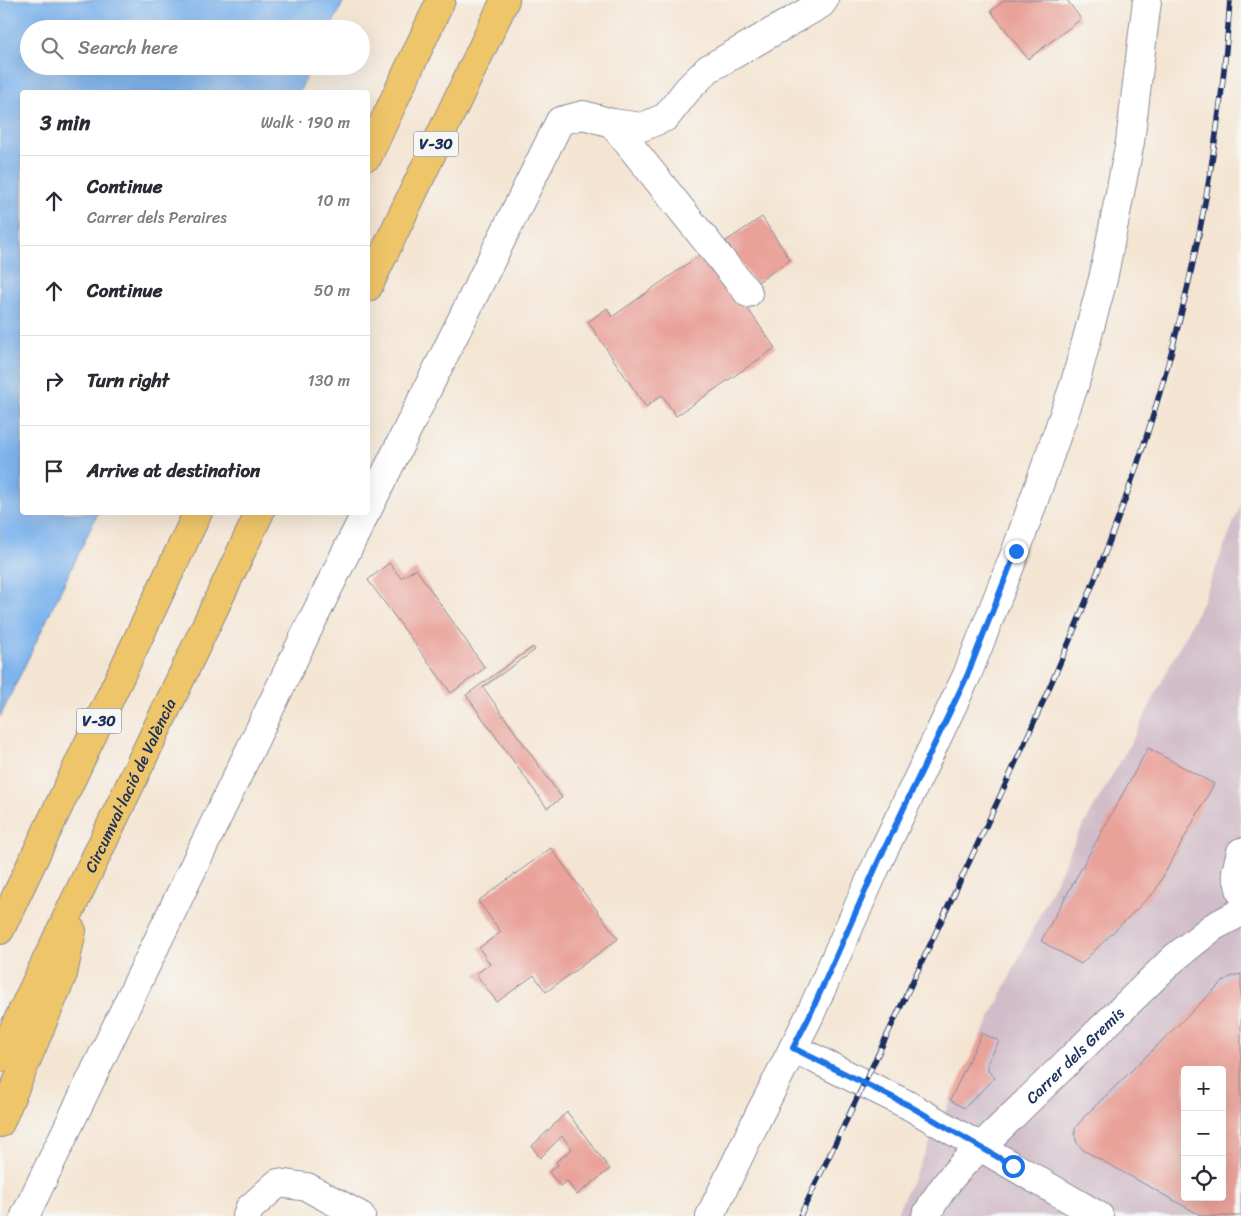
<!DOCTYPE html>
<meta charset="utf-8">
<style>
:root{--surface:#fff;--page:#f7f7f7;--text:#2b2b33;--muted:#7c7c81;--line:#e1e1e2}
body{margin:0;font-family:Sriracha,sans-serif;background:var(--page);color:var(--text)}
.controls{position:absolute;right:15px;bottom:15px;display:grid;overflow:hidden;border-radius:5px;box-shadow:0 5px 20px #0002}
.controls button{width:45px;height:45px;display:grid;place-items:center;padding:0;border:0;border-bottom:1px solid var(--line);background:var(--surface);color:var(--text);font:25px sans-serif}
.stop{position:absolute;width:15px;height:15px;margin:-11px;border:4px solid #1a73e8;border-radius:50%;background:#fff}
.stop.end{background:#1a73e8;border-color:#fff;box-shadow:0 1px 5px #0008}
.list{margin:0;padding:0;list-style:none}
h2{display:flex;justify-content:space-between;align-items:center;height:65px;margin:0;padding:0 20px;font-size:21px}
h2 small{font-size:16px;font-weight:400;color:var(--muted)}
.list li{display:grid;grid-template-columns:32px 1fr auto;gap:15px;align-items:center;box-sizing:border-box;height:90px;padding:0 20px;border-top:1px solid var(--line)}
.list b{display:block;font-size:19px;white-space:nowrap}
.list p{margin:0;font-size:16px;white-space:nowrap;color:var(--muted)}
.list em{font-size:16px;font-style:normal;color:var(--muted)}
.icon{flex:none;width:28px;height:28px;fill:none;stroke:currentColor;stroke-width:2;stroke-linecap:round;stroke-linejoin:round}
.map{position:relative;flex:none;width:1241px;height:1216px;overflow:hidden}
.search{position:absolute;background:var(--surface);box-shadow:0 5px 20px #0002;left:20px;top:20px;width:350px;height:55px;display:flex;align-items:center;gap:12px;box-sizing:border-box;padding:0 18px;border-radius:28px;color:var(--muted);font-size:19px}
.panel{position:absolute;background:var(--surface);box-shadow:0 5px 20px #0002;left:20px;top:90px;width:350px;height:425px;border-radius:5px}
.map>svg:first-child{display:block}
.industrial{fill:#d1bdc9;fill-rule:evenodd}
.water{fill:#7eb4ed;stroke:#4c72a6}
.building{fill:#e9a29a;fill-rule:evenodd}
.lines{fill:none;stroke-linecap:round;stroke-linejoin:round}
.minor-casing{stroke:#888a98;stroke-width:30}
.highway-casing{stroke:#888a98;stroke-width:30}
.minor{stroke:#fff;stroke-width:28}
.highway{stroke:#eec569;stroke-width:28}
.rail-casing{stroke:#1b2f5e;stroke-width:5.5}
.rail{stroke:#f6f6f2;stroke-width:4;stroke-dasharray:11;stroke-linecap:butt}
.route{stroke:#1a73e8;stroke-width:6}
.labels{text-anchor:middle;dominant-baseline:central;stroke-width:4.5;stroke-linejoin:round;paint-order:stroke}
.shield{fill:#f6f6f2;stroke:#5d6b8a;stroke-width:1}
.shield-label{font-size:15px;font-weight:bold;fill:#1b2f5e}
.street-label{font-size:16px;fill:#1b2f5e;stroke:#f6f6f2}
</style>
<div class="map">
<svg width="1241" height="1216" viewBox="0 0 1241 1216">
<rect width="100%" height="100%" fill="#f6f6f2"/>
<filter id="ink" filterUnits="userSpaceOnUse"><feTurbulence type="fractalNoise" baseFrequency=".02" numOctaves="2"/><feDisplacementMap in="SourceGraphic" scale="10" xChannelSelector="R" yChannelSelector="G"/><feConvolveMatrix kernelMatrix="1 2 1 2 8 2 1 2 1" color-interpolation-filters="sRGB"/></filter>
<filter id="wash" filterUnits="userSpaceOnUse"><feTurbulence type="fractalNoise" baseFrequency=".0096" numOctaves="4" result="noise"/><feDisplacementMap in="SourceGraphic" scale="20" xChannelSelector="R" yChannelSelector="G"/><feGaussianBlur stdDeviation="1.12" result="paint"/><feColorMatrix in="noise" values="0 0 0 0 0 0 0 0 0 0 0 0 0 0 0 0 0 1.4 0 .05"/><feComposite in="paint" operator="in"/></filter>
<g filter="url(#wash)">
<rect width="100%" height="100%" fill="#f4e5d3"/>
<!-- industrial -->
<path class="industrial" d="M1241 504V1216H895L1078 835 1132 741 1204 598ZM1185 1070H1222V1197H1185Z"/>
<!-- water -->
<path class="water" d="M0 0H344L330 29H29V66H312L299 92H22V512L98 513 0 717Z"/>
<g id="blocks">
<!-- building -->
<path class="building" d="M1005 0H1067L1081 19 1028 59 991 11Z
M762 217 790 260 755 284 726 241Z
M700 255 712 272 719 267 775 348 676 416 662 395 646 407 588 322 607 308 612 317Z
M389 563 401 578 416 569 485 668 451 693 368 580Z
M533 647 535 650 483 687 562 798 547 808 466 695Z
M1148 748 1214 784 1155 891 1081 964 1041 941Z
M551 848 618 939 546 992 534 975 497 1002 476 974 490 964 479 948 501 932 478 901Z
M1241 974V1216H1202L1083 1150 1077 1143 1075 1136V1128L1084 1117 1220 984 1230 977ZM1185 1070H1222V1197H1185Z
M982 1033 999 1041 988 1062V1071L995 1078 964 1108 950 1100Z
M567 1112 610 1169 577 1195 567 1181 560 1186 549 1172 558 1165 556 1162 572 1149 562 1136 540 1158 532 1146Z"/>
</g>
</g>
<g filter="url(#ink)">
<use href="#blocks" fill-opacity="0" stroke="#888a98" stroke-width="1"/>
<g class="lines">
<defs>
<g id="minor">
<path d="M612 123 748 293"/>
<path d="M368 509 560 121 583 115 612 123 642 127 666 117 688 89 708 69 821 4 824 0"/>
<path d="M1241 852 1236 872 1241 892"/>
<path d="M793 1048 908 1105 1099 1216"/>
<path d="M25 1216 313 619 366 512"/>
<path d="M247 1216 249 1209 278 1183 307 1187 361 1216"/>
<path d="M710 1216 759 1115 809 1017 879 860 967 675 1016 551 1075 383 1103 279 1130 142 1147 0"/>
<path id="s1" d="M926 1216C936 1196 948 1180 963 1164L1173 959 1213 927 1241 912"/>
</g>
<g id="highway">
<path d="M368 156 441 0"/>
<path d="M368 287 505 0"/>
<path d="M0 930 198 512"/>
<path id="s2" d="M0 1058 260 512"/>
<path d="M0 1123 63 974 72 931"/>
</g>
</defs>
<!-- minor casing -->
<use href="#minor" class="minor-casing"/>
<!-- highway casing -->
<use href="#highway" class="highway-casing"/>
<!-- minor -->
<use href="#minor" class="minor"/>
<!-- highway -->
<use href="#highway" class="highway"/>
<defs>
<path id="rail" d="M800 1216C853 1108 904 1000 955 892 1004 788 1054 683 1096 576 1170 393 1217 198 1230 0"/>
</defs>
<!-- rail casing -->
<use href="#rail" class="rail-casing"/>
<!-- rail -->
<use href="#rail" class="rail"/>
</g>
</g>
<g class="lines" filter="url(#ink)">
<!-- route -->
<path class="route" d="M1013 1166 908 1105 793 1048 809 1017 879 860 967 676 1016 551"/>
</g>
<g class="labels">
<!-- shield labels -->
<g class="shield">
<rect x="413.5" y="131.5" width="45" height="25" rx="4"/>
<rect x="76.5" y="708.5" width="45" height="25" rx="4"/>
</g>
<g class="shield-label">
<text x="436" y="144">V-30</text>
<text x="99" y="721">V-30</text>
</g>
<!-- street labels -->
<g class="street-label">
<text stroke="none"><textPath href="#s2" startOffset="302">Circumval·lació de València</textPath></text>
<text stroke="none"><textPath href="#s1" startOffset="220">Carrer dels Gremis</textPath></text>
</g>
</g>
</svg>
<div class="controls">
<button>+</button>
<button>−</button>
<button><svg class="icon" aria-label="locate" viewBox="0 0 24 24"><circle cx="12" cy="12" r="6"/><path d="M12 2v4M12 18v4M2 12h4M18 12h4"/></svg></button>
</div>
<div class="stop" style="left:1013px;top:1166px"></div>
<div class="stop end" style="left:1016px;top:551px"></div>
<div class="search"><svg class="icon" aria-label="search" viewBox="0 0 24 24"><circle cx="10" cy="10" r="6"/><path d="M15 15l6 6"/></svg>Search here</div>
<section class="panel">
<h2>3 min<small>Walk · 190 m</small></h2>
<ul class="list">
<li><svg class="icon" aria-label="ahead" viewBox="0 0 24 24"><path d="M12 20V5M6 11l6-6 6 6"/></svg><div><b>Continue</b><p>Carrer dels Peraires</p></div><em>10 m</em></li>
<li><svg class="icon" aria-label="ahead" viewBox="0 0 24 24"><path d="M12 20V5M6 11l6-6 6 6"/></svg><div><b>Continue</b></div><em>50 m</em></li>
<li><svg class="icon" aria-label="right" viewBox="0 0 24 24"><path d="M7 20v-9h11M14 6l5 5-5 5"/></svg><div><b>Turn right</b></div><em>130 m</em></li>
<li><svg class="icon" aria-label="arrive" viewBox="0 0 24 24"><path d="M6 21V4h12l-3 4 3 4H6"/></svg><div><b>Arrive at destination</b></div></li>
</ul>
</section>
</div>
